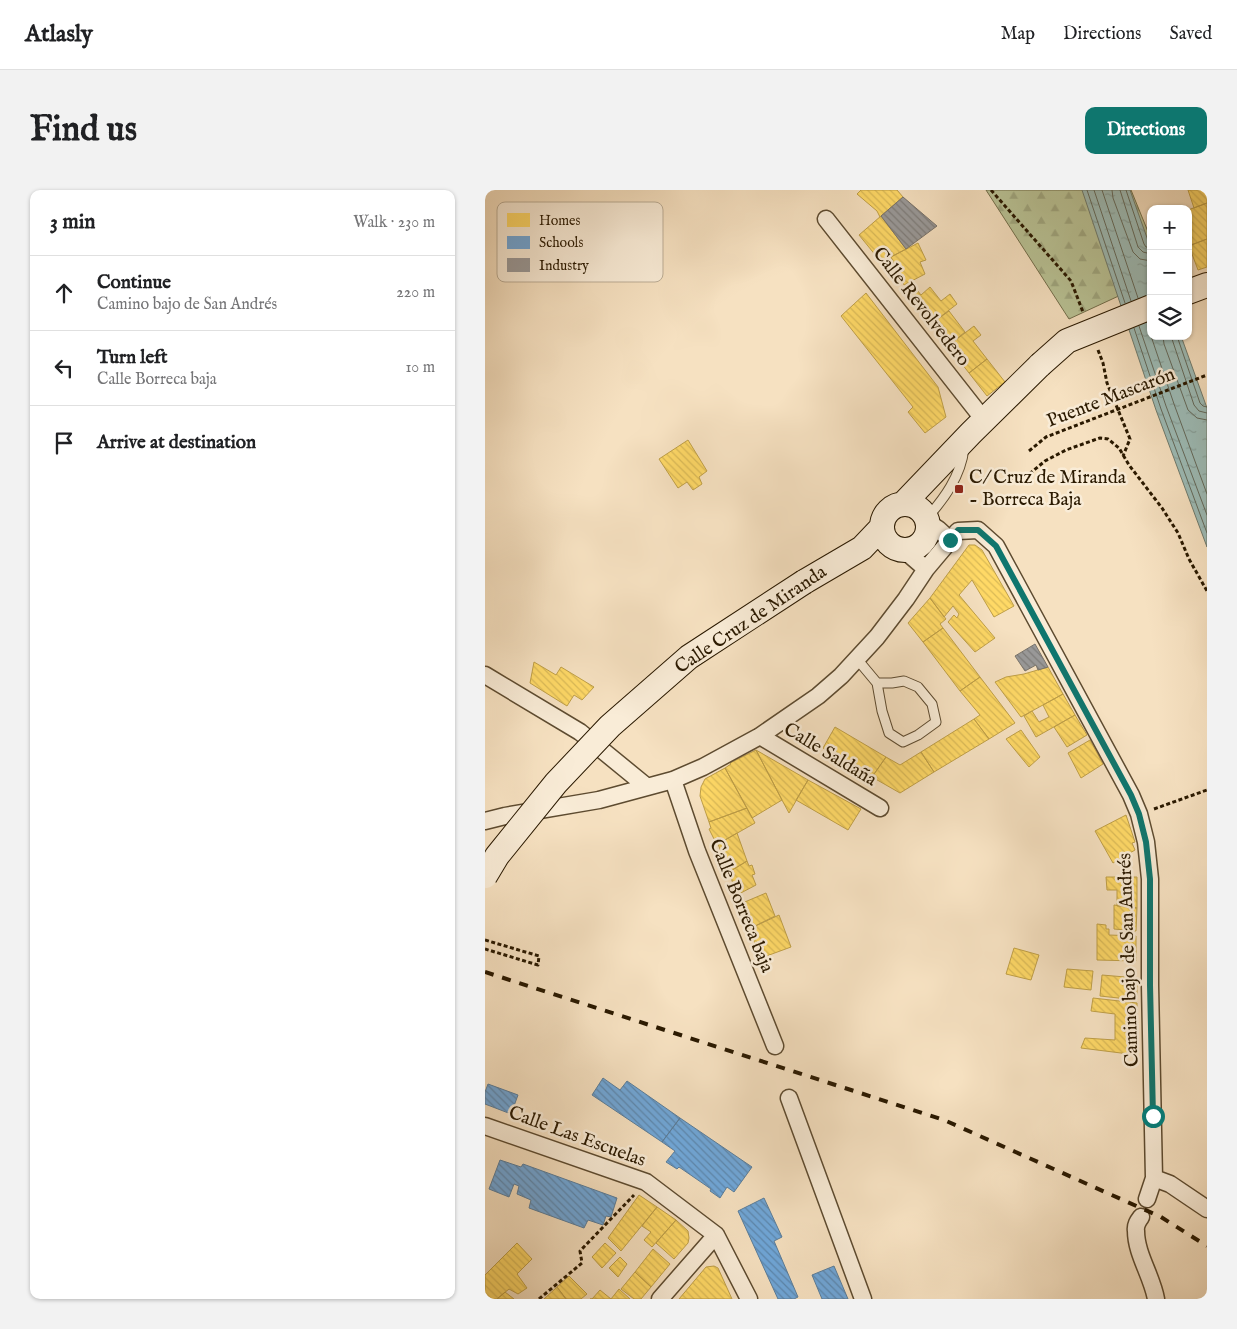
<!DOCTYPE html>
<meta charset="utf-8">
<style>
:root{--surface:#fff;--page:#f2f2f2;--text:#202124;--muted:#757577;--line:#e0e0e0;--accent:#0f766e}
body{margin:0;font-family:"IM FELL English",serif;background:var(--page);color:var(--text)}
.controls{position:absolute;right:15px;top:15px;display:grid;overflow:hidden;border-radius:10px;box-shadow:0 1px 4px #0004}
.controls button{width:45px;height:45px;display:grid;place-items:center;padding:0;border:0;border-bottom:1px solid var(--line);background:var(--surface);color:var(--text);font:25px sans-serif}
.stop{position:absolute;width:15px;height:15px;margin:-11px;border:4px solid #0f766e;border-radius:50%;background:#fff}
.stop.end{background:#0f766e;border-color:#fff;box-shadow:0 1px 5px #0008}
.list{margin:0;padding:0;list-style:none}
h2{display:flex;justify-content:space-between;align-items:center;height:65px;margin:0;padding:0 20px;font-size:21px}
h2 small{font-size:16px;font-weight:400;color:var(--muted)}
.list li{display:grid;grid-template-columns:32px 1fr auto;gap:15px;align-items:center;box-sizing:border-box;height:75px;padding:0 20px;border-top:1px solid var(--line)}
.list b{display:block;font-size:19px;white-space:nowrap}
.list p{margin:0;font-size:16px;white-space:nowrap;color:var(--muted)}
.list em{font-size:16px;font-style:normal;color:var(--muted)}
.icon{flex:none;width:28px;height:28px;fill:none;stroke:currentColor;stroke-width:2;stroke-linecap:round;stroke-linejoin:round}
.map{position:relative;flex:none;width:722px;height:1109px;overflow:hidden;border-radius:10px}
header{display:flex;align-items:center;gap:30px;box-sizing:border-box;height:70px;padding:0 25px;background:var(--surface);border-bottom:1px solid var(--line)}
header strong{font-size:24px}
nav{display:flex;gap:28px;margin-inline-start:auto;font-size:18px}
.intro{display:flex;align-items:center;justify-content:space-between;box-sizing:border-box;height:120px;padding:0 30px}
h1{margin:0;font-size:35px}
.button{padding:12px 22px;border-radius:10px;background:var(--accent);color:#fff;font-size:18px;font-weight:700}
main{display:flex;gap:30px;padding:0 30px}
aside{flex:1;background:var(--surface);border-radius:10px;box-shadow:0 1px 4px #0004}
.map>svg:first-child{display:block}
.forest{fill:url(#forest-firs);stroke:#726e4b}
.water{fill:url(#water-ripples);stroke:#6f7b6e}
.homes{fill:url(#homes-back-hatch);stroke:#bf9f47}
.schools{fill:url(#schools-back-hatch);stroke:#5a7d9a}
.industry{fill:url(#industry-back-hatch);stroke:#78736b}
.lines{fill:none;stroke-linecap:round;stroke-linejoin:round}
.shore{stroke:#646a5c;stroke-width:1}
.lane-casing{stroke:#5d4b30;stroke-width:11}
.street-casing{stroke:#5d4b30;stroke-width:19}
.secondary-casing{stroke:#2a1900;stroke-width:26}
.path{stroke:#2a1900;stroke-width:3;stroke-dasharray:4 2.5;stroke-linecap:butt}
.lane{stroke:#f9ecd7;stroke-width:9}
.street{stroke:#f9ecd7;stroke-width:16}
.secondary{stroke:#f9ecd7;stroke-width:24}
.rail{stroke:#2a1900;stroke-width:4;stroke-dasharray:9 9;stroke-linecap:butt}
.secondary-bridge-casing{stroke:#2a1900;stroke-width:26;stroke-linecap:butt}
.path-bridge{stroke:#2a1900;stroke-width:3;stroke-dasharray:4 2.5;stroke-linecap:butt}
.secondary-bridge{stroke:#f9ecd7;stroke-width:24}
.route{stroke:#0f766e;stroke-width:6}
.poi-dot{fill:#8f2418;stroke:#f9ecd7;stroke-width:2}
.labels{text-anchor:middle;dominant-baseline:central;stroke-width:5;stroke-linejoin:round;paint-order:stroke}
.street-label{font-size:19px;fill:#2a1900;stroke:#f9ecd7}
.poi-label{font-size:19px;fill:#2a1900;stroke:#f9ecd7;text-anchor:start}
.key{fill:#f9ecd7;stroke:#bbad96;stroke-width:1}
.key-label{font-size:14px;fill:#2a1900}
</style>
<header>
<strong>Atlasly</strong>
<nav><a>Map</a><a>Directions</a><a>Saved</a></nav>
</header>
<div class="intro"><h1>Find us</h1><a class="button">Directions</a></div>
<main>
<aside>
<h2>3 min<small>Walk · 230 m</small></h2>
<ul class="list">
<li><svg class="icon" aria-label="ahead" viewBox="0 0 24 24"><path d="M12 20V5M6 11l6-6 6 6"/></svg><div><b>Continue</b><p>Camino bajo de San Andrés</p></div><em>220 m</em></li>
<li><svg class="icon" aria-label="left" viewBox="0 0 24 24"><path d="M17 20v-9H6M10 6l-5 5 5 5"/></svg><div><b>Turn left</b><p>Calle Borreca baja</p></div><em>10 m</em></li>
<li><svg class="icon" aria-label="arrive" viewBox="0 0 24 24"><path d="M6 21V4h12l-3 4 3 4H6"/></svg><div><b>Arrive at destination</b></div></li>
</ul>
</aside>
<div class="map">
<svg width="722" height="1109" viewBox="0 0 722 1109">
<defs>
<pattern id="forest-firs" width="22" height="20" patternUnits="userSpaceOnUse" patternTransform="scale(1.25)"><rect width="22" height="20" fill="#b9c396"/><path d="M5 1l3.5 6h-7zM16 11l3.5 6h-7z" fill="#9fa780"/></pattern>
<pattern id="water-ripples" width="26" height="14" patternUnits="userSpaceOnUse" patternTransform="scale(1.25)"><rect width="26" height="14" fill="#9dbcb7"/><path d="M2 4q2-2 4 0t4 0M15 11q2-2 4 0t4 0" fill="none" stroke="#87a19c"/></pattern>
<pattern id="homes-back-hatch" width="6" height="6" patternUnits="userSpaceOnUse" patternTransform="scale(1.25)"><rect width="6" height="6" fill="#ffd966"/><path d="M-1 5l2 2M0 0l6 6M5-1l2 2" fill="none" stroke="#dbba57"/></pattern>
<pattern id="schools-back-hatch" width="6" height="6" patternUnits="userSpaceOnUse" patternTransform="scale(1.25)"><rect width="6" height="6" fill="#6fa8dc"/><path d="M-1 5l2 2M0 0l6 6M5-1l2 2" fill="none" stroke="#5b88b0"/></pattern>
<pattern id="industry-back-hatch" width="6" height="6" patternUnits="userSpaceOnUse" patternTransform="scale(1.25)"><rect width="6" height="6" fill="#999"/><path d="M-1 5l2 2M0 0l6 6M5-1l2 2" fill="none" stroke="#7d7c7a"/></pattern>
</defs>
<rect width="100%" height="100%" fill="#f6e1c1"/>
<filter id="stains"><feTurbulence type="fractalNoise" baseFrequency=".004" numOctaves="4"/><feColorMatrix values="0 0 0 0 .2 0 0 0 0 .09 0 0 0 0 .02 0 0 0 .5 -.17"/></filter>
<radialGradient id="worn" r=".72"><stop offset=".6" stop-color="#630" stop-opacity="0"/><stop offset="1" stop-color="#630" stop-opacity=".3"/></radialGradient>
<!-- forest -->
<path class="forest" d="M501 0H646L666 49V91L584 129Z"/>
<!-- water -->
<path class="water" d="M597 0H645L666 59V146H696L722 218V357L671 220Z"/>
<!-- homes -->
<path class="homes" d="M376 0H412L418 7 395 27 392 21 372 4Z
M703 0H722V13L709 18Z
M722 13V49L703 56V20Z
M396 26 421 59 396 72 374 45Z
M722 49V77L713 80 704 56Z
M433 53 441 70 435 72 440 84 419 95 406 67Z
M445 97 456 111 465 104 472 114 446 134 424 106 432 100 436 105Z
M381 103 453 197 461 227 440 243 423 222 428 217 356 126Z
M464 121 480 142 463 156 446 134Z
M489 136 496 145 488 151 502 169 484 183 463 156Z
M502 169 520 192 502 206 484 183Z
M203 250 222 281 214 287 217 294 208 300 202 292 193 298 174 269Z
M484 355H490L497 360 529 416 509 427 487 390 474 405 510 448 490 462 463 432 469 425 472 428 474 424 468 416 459 427 445 408Z
M445 408 461 429 455 434 458 438 438 452 423 433Z
M458 438 495 487 475 501 438 452Z
M49 472 71 485 76 477 109 497 97 510 89 505 82 516 45 493Z
M563 477 578 504 536 527 510 492 521 487 539 484Z
M495 487 530 533 504 549 489 529 495 525 475 501Z
M578 504 590 525 551 547 539 526 547 521 554 532 564 527 558 515Z
M590 525 602 545 582 557 569 537Z
M489 529 504 549 449 582 436 562Z
M350 537 401 567 387 587 338 558Z
M536 540 555 567 544 577 521 549Z
M605 550 618 574 596 588 583 563Z
M271 560 323 590 304 623 297 610Z
M271 560 297 610 267 628 240 578 246 574 245 573Z
M436 562 449 582 415 603 387 587 401 567 415 575Z
M240 578 262 618 224 632 215 606 216 597 220 589Z
M323 590 376 619 363 640 311 610Z
M262 618 270 633 233 654 231 648 229 649 224 639 226 638 224 632Z
M641 625 650 652 647 653 650 660 628 673 610 641Z
M252 643 262 671 244 682 233 654Z
M262 671 264 676 267 675 270 684 267 685 271 695 252 705 244 682Z
M621 687H652V718L632 716V700H622Z
M281 703 290 726 264 739 255 714Z
M629 715 652 718 651 741 629 739Z
M294 725 306 757 276 768 264 739Z
M612 734 621 735V739H624V745L651 746V771L612 770Z
M529 758 554 765 546 790 521 784Z
M582 779 608 781 606 800 579 797Z
M617 785 652 788V810L615 806Z
M608 808 652 813V865L596 858 600 848 630 850V824L606 821Z
M154 1005 172 1017 136 1061 123 1048Z
M172 1017 191 1030 167 1057 159 1050 166 1042 157 1036Z
M191 1030 203 1041 204 1048 203 1053 189 1069 171 1053Z
M32 1053 47 1069 32 1084 42 1098 33 1104 24 1099 12 1109H0V1085Z
M120 1053 131 1063 117 1078 107 1067Z
M168 1059 185 1074 166 1097 150 1082Z
M135 1067 142 1074 133 1087 124 1078Z
M229 1076 233 1078 247 1109H194L221 1077Z
M150 1082 166 1097 156 1109H149L136 1099Z
M84 1086 102 1104 96 1109H81L72 1097Z
M72 1097 81 1109H59Z
M134 1099 145 1109H126Z
M115 1100 126 1109H105H107Z
M20 1102 29 1109H12Z"/>
<!-- schools -->
<path class="schools" d="M118 888 135 900 142 891 195 928 177 952 107 905Z
M3 894 33 905 26 924 0 914V902Z
M195 928 267 977 249 1002 242 997 235 1008 225 1001 226 999 194 977 192 979 181 972 190 961 177 952Z
M15 970 36 977 38 974 132 1008 126 1027 121 1026 118 1035 103 1030 99 1038 44 1018 46 1010 32 1004 34 996 29 994 24 1007 4 999Z
M279 1008 297 1047 289 1051 313 1107 309 1109H293L253 1021Z
M349 1076 363 1109H337L327 1085Z"/>
<!-- industry -->
<path class="industry" d="M418 7 452 36 421 59 396 26Z
M550 454 563 477 553 480 551 475 540 481 530 466Z"/>
<g class="lines">
<!-- shore -->
<path class="shore" d="M602 0 640 113
M609 0 646 111
M617 0 653 108
M627 0 628 8 648 62 655 69 666 71
M635 0 653 57 658 62 666 64
M641 0 659 54 661 57H666
M654 136 681 216 722 325
M649 138 676 219 722 343
M666 146 689 214 722 304
M678 146 679 154 703 220 712 228 722 230
M686 146 709 215 714 221 722 223
M692 146 715 213 718 216 722 217"/>
<defs>
<path id="lane" d="M441 329C459 309 476 286 479 258
M372 469 392 493 397 521 404 543 418 552 433 545 451 532 447 514 433 497 419 491 407 493H392"/>
<path id="street" d="M341 29 499 230
M442 332 453 339 465 350
M419 360 441 379
M0 485 95 542 161 596
M275 546 395 618
M188 590 212 661 290 856
M0 631 20 626 114 610 188 590 218 577 275 546 333 506 356 486 392 447 421 409 441 379 473 341 493 340 511 356 646 605 654 624 661 652 665 689V795L669 988 662 1009
M304 908 378 1109
M0 936 161 992 231 1045 264 1109
M669 988 685 994 722 1019
M656 1027C653 1031 650 1035 651 1041 651 1064 667 1086 671 1109
M175 1109 231 1045"/>
<path id="secondary" d="M703 102 722 95
M418 314 486 243 555 175
M397 337a23 23 0 1 1 46 0a23 23 0 1 1-46 0Z
M319 392 377 358 397 337"/>
</defs>
<!-- lane casing -->
<use href="#lane" class="lane-casing"/>
<!-- street casing -->
<use href="#street" class="street-casing"/>
<!-- secondary casing -->
<use href="#secondary" class="secondary-casing"/>
<!-- path -->
<path class="path" d="M506 0 586 91 598 122
M613 160 618 173 622 193 645 249 638 266
M521 287 537 290 560 271 581 260 615 248 623 249 634 258 644 275 677 318 693 343 704 369 722 401
M669 619 722 600
M0 750 54 766 53 775 0 759
M54 1109 97 1073 95 1061 149 1005"/>
<!-- lane -->
<use href="#lane" class="lane"/>
<!-- street -->
<use href="#street" class="street"/>
<!-- secondary -->
<use href="#secondary" class="secondary"/>
<!-- rail -->
<path class="rail" d="M0 782 459 930 676 1027 722 1056"/>
<defs>
<path id="secondary-bridge" d="M555 175 582 151 666 117
M0 686 12 666 71 593 125 536 204 467 319 392"/>
</defs>
<!-- secondary-bridge casing -->
<use href="#secondary-bridge" class="secondary-bridge-casing"/>
<!-- path-bridge -->
<path class="path-bridge" d="M544 261 561 247 722 185"/>
<!-- secondary-bridge -->
<use href="#secondary-bridge" class="secondary-bridge"/>
</g>
<g class="lines">
<!-- route -->
<path class="route" d="M465 350 473 340H493L511 356 646 605 654 624 661 652 665 689V795L668 926"/>
</g>
<!-- markers -->
<rect class="poi-dot" x="469" y="294" width="10" height="10" rx="2.5"/>
<g class="labels">
<!-- street labels -->
<g class="street-label">
<text transform="translate(436 117) rotate(52)">Calle Revolvedero</text>
<text transform="translate(626 208) rotate(-21)">Puente Mascarón</text>
<text transform="translate(266 430) rotate(-34)">Calle Cruz de Miranda</text>
<text transform="translate(345 565) rotate(31)">Calle Saldaña</text>
<text transform="translate(256 716) rotate(68)">Calle Borreca baja</text>
<text transform="translate(644 770) rotate(-92)">Camino bajo de San Andrés</text>
<text transform="translate(92 947) rotate(20)">Calle Las Escuelas</text>
</g>
<!-- poi labels -->
<g class="poi-label">
<text x="484" y="288">C/ Cruz de Miranda<tspan x="484" dy="22">- Borreca Baja</tspan></text>
</g>
</g>
<!-- legend -->
<rect x="12" y="12" width="166" height="80" rx="8" class="key"/>
<rect x="22" y="23" width="23" height="14" fill="#ffd966"/>
<rect x="22" y="46" width="23" height="13" fill="#6fa8dc"/>
<rect x="22" y="68" width="23" height="14" fill="#999"/>
<g class="key-label">
<text x="54" y="35">Homes</text>
<text x="54" y="57">Schools</text>
<text x="54" y="80">Industry</text>
</g>
<rect width="100%" height="100%" filter="url(#stains)"/>
<rect width="100%" height="100%" fill="url(#worn)"/>
</svg>
<div class="controls">
<button>+</button>
<button>−</button>
<button><svg class="icon" aria-label="layers" viewBox="0 0 24 24"><path d="M12 4l9 5-9 5-9-5zM3 14l9 5 9-5"/></svg></button>
</div>
<div class="stop" style="left:668px;top:926px"></div>
<div class="stop end" style="left:465px;top:350px"></div>
</div>
</main>
